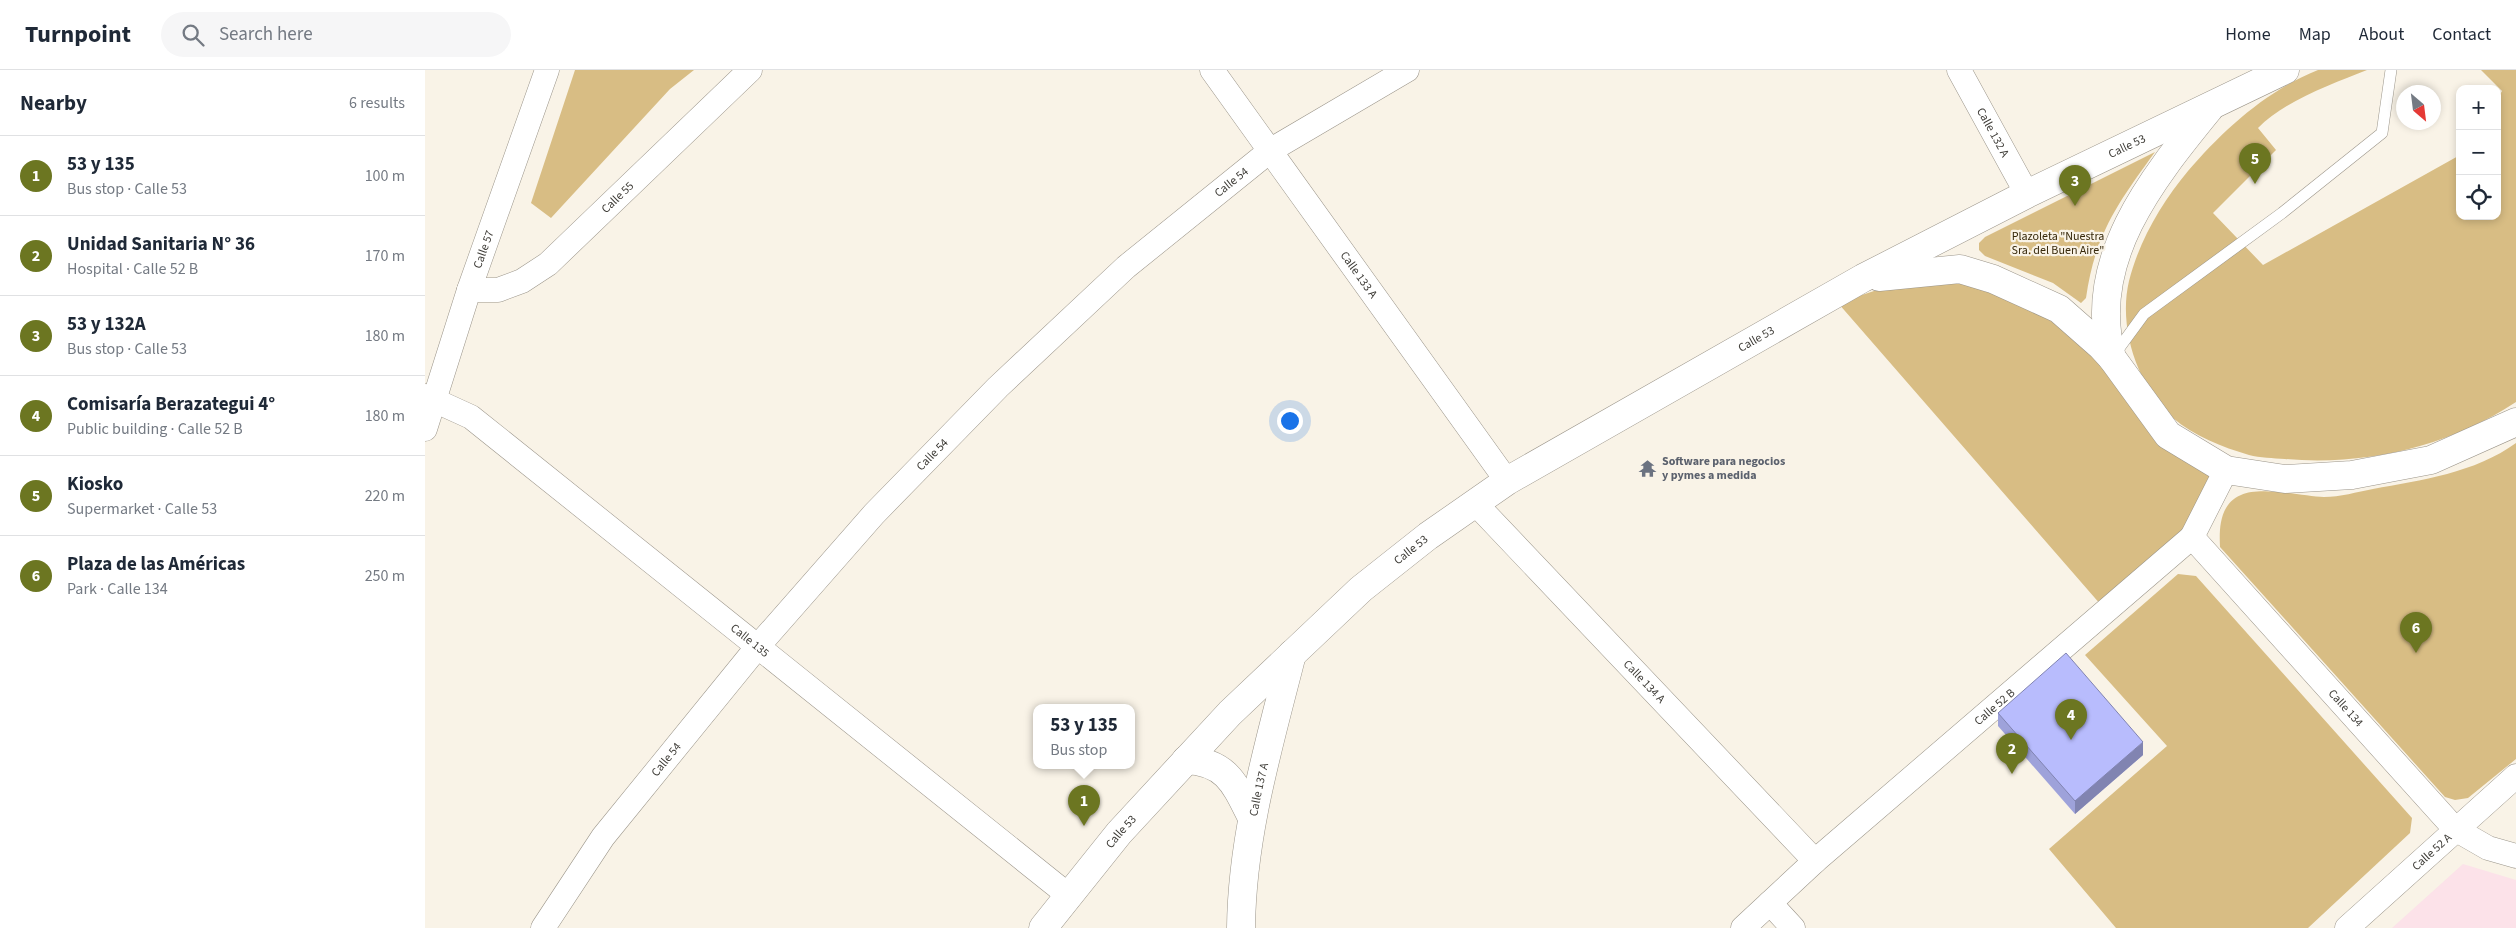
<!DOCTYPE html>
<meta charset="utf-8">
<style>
:root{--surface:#fff;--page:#f6f6f7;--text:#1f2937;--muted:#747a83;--line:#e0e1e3;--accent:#6c7621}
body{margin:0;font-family:"Source Sans 3",sans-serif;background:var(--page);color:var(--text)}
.controls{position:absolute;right:15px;top:15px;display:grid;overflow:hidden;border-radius:10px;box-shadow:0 2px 8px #0003}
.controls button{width:45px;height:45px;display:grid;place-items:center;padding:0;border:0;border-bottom:1px solid var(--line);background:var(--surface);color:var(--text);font:25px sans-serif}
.compass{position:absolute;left:1971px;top:15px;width:45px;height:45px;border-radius:50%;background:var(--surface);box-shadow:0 2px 8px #0003;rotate:152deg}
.you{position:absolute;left:864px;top:350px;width:18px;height:18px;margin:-12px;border:4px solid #fff;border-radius:50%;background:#1a73e8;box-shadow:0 0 0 8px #1a73e833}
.badge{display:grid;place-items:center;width:32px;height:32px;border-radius:50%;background:var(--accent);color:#fff;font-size:16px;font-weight:700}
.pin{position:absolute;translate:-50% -41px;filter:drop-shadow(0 1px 2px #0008)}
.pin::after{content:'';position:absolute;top:26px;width:18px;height:15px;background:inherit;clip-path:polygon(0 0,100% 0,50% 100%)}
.popup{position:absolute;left:608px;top:634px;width:102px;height:65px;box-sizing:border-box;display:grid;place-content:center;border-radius:10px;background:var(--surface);filter:drop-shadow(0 1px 4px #0005);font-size:16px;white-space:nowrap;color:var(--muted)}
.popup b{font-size:19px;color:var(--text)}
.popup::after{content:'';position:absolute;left:50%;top:100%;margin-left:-10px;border:10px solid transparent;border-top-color:var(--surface)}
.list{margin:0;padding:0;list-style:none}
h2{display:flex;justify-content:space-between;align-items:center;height:65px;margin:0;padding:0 20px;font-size:21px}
h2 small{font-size:16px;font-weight:400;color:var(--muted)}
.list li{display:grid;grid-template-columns:32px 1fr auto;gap:15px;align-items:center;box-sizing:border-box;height:80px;padding:0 20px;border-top:1px solid var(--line)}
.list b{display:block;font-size:19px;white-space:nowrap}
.list p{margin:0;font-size:16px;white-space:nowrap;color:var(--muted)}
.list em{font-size:16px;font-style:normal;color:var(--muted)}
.icon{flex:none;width:28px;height:28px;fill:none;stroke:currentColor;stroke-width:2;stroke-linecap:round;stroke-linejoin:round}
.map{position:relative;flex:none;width:2091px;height:858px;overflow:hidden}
header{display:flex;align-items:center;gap:30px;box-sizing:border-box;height:70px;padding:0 25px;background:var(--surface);border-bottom:1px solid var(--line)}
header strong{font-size:24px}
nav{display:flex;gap:28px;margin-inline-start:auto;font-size:18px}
.search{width:350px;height:45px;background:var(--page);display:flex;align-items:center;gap:12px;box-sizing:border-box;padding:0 18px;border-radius:28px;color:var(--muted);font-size:19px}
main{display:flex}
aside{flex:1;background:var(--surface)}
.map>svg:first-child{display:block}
.education{fill:#fce2e9}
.green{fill:#d8bd84}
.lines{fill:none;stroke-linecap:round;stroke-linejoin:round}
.service-casing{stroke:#9b958a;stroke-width:12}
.minor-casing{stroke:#9b958a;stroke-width:25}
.secondary-casing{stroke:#9b958a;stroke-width:29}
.service{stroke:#fff;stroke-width:11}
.minor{stroke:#fff;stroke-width:24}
.secondary{stroke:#fff;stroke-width:28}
.wall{fill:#9ea2da}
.shaded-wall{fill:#8184b1}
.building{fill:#b8bcfd;stroke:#8184b1}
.labels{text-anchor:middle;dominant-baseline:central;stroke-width:4.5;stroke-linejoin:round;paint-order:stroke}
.street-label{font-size:12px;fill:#3f3d38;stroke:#f9f3e7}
.park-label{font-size:12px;fill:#37290b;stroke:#f9f3e7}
.worship-label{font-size:12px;font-weight:bold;fill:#5b616d;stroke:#f9f3e7;text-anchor:start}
</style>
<header>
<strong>Turnpoint</strong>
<div class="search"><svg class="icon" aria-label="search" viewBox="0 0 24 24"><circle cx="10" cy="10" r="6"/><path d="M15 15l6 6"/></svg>Search here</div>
<nav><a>Home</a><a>Map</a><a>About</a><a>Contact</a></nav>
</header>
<main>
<aside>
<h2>Nearby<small>6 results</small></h2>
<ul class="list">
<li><span class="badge">1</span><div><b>53 y 135</b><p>Bus stop · Calle 53</p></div><em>100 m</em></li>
<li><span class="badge">2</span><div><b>Unidad Sanitaria N° 36</b><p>Hospital · Calle 52 B</p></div><em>170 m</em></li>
<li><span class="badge">3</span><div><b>53 y 132A</b><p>Bus stop · Calle 53</p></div><em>180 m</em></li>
<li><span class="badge">4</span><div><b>Comisaría Berazategui 4°</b><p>Public building · Calle 52 B</p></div><em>180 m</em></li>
<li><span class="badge">5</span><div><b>Kiosko</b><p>Supermarket · Calle 53</p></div><em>220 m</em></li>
<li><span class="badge">6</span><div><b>Plaza de las Américas</b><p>Park · Calle 134</p></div><em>250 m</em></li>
</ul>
</aside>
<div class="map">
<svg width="2091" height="858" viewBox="0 0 2091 858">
<rect width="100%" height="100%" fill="#f9f3e7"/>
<!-- education -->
<path class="education" d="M2038 794 2091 810V858H1967Z"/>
<!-- green -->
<path class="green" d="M150 0H269L245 19 126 148 106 133Z
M1893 0H1942C1907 14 1859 31 1833 58L1851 80 1788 143 1838 195 2035 85V146H2072V30L2077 21 2056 0H2091V332C2023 377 1940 396 1860 389 1848 388 1835 388 1824 385 1797 377 1769 366 1748 348 1712 316 1693 257 1704 211 1714 171 1737 132 1763 101 1798 60 1842 20 1893 0Z
M1730 82C1693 133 1670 164 1661 228L1656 233 1628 213 1560 186 1554 180V173L1560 167Z
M1517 204 1626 245 1792 404 1760 464 1676 535 1413 233 1461 217Z
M2091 373V689L2043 728 2030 730 2020 727 1795 477C1794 457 1795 434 1816 425 1835 416 1878 426 1899 427 1915 427 1932 422 1948 419 1996 410 2050 403 2091 373Z
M1753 504 1771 506 1987 748 1985 763 1883 858H1691L1624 779 1742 676 1660 585Z"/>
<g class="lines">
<defs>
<path id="service" d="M1689 285 1719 244 1857 143 1957 63 1966 0"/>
<g id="minor">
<path id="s1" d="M787 0 1082 411"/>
<path id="s2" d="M1534 0 1602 124"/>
<path id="s3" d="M44 220H73L97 211 123 194 325 0"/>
<path id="s4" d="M0 326 46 347 643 825"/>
<path id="s5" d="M0 359 44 220 122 0"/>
<path id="s6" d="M1050 433 1390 791"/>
<path id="s7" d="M1767 467 2030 759 2063 778 2091 786"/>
<path d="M1345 833 1368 858"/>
<path id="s8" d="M118 858 178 767 334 575 449 444 573 317 701 197 846 80 982 0"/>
<path id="s9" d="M1318 858 1390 791 1767 467 1801 400"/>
<path id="s10" d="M1922 858 2091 706"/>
</g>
<g id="secondary">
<path d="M1784 39C1727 109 1660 191 1687 288L1743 365 1801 400 1860 409 1927 405 2006 390 2091 352"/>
<path d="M1454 207 1535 199 1568 209 1634 239 1676 276 1687 288"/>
<path d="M761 690C802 692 810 714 827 748"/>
<path id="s11" d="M618 858 694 763 805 643 936 519 1003 466 1082 411 1438 208 1602 124 1860 0"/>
<path id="s12" d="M816 858C817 764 844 675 867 584"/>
</g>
</defs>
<!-- service casing -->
<use href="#service" class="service-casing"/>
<!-- minor casing -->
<use href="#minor" class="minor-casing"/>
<!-- secondary casing -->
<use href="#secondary" class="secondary-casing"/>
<!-- service -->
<use href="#service" class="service"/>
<!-- minor -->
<use href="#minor" class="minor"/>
<!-- secondary -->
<use href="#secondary" class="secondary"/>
</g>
<!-- wall -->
<path class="wall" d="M1573 643 1718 685 1650 744 1573 656Z"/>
<!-- shaded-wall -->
<path class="shaded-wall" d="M1718 672V685L1650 744V731Z"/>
<!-- building -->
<path class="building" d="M1641 583 1718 672 1650 731 1573 643Z"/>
<!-- icons -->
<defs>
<symbol id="temple-bare" viewBox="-9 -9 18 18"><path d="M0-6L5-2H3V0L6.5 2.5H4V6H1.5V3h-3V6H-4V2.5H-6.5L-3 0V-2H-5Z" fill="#6b7280" stroke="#f9f3e7" stroke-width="2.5" paint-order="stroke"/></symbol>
</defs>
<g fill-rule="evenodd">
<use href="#temple-bare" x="1210" y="386" width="25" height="25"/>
</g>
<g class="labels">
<!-- street labels -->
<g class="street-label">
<text stroke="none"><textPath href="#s2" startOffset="71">Calle 132 A</textPath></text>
<text stroke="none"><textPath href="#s11" startOffset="1352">Calle 53</textPath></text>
<text stroke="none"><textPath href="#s8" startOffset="1019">Calle 54</textPath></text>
<text stroke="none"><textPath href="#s3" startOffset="182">Calle 55</textPath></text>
<text stroke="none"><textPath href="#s5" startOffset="189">Calle 57</textPath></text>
<text stroke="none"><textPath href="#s1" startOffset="252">Calle 133 A</textPath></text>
<text stroke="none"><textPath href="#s11" startOffset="934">Calle 53</textPath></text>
<text stroke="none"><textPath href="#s8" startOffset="614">Calle 54</textPath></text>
<text stroke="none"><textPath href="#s11" startOffset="529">Calle 53</textPath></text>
<text stroke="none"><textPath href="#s4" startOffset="408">Calle 135</textPath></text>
<text stroke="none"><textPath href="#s6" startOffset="246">Calle 134 A</textPath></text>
<text stroke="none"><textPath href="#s9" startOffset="335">Calle 52 B</textPath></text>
<text stroke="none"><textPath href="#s7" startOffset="230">Calle 134</textPath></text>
<text stroke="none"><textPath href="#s8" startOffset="209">Calle 54</textPath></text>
<text stroke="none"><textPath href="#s12" startOffset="140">Calle 137 A</textPath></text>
<text stroke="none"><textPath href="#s11" startOffset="124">Calle 53</textPath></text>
<text stroke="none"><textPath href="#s10" startOffset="114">Calle 52 A</textPath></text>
</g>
<!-- park labels -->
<g class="park-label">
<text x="1633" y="166">Plazoleta "Nuestra<tspan x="1633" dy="14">Sra. del Buen Aire"</tspan></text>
</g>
<!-- worship labels -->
<g class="worship-label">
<text x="1237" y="391">Software para negocios<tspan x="1237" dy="14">y pymes a medida</tspan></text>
</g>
</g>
</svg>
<div class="controls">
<button>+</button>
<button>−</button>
<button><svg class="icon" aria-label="locate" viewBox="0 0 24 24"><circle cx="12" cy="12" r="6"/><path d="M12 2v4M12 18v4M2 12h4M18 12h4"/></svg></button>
</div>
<svg class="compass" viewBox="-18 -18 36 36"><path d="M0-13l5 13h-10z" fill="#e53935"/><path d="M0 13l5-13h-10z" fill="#747a83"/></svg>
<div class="you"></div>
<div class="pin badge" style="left:659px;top:756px">1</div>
<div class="popup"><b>53 y 135</b>Bus stop</div>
<div class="pin badge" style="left:1587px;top:704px">2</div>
<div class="pin badge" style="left:1650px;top:136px">3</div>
<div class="pin badge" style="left:1646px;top:670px">4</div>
<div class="pin badge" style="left:1830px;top:114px">5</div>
<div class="pin badge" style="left:1991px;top:583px">6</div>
</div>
</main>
